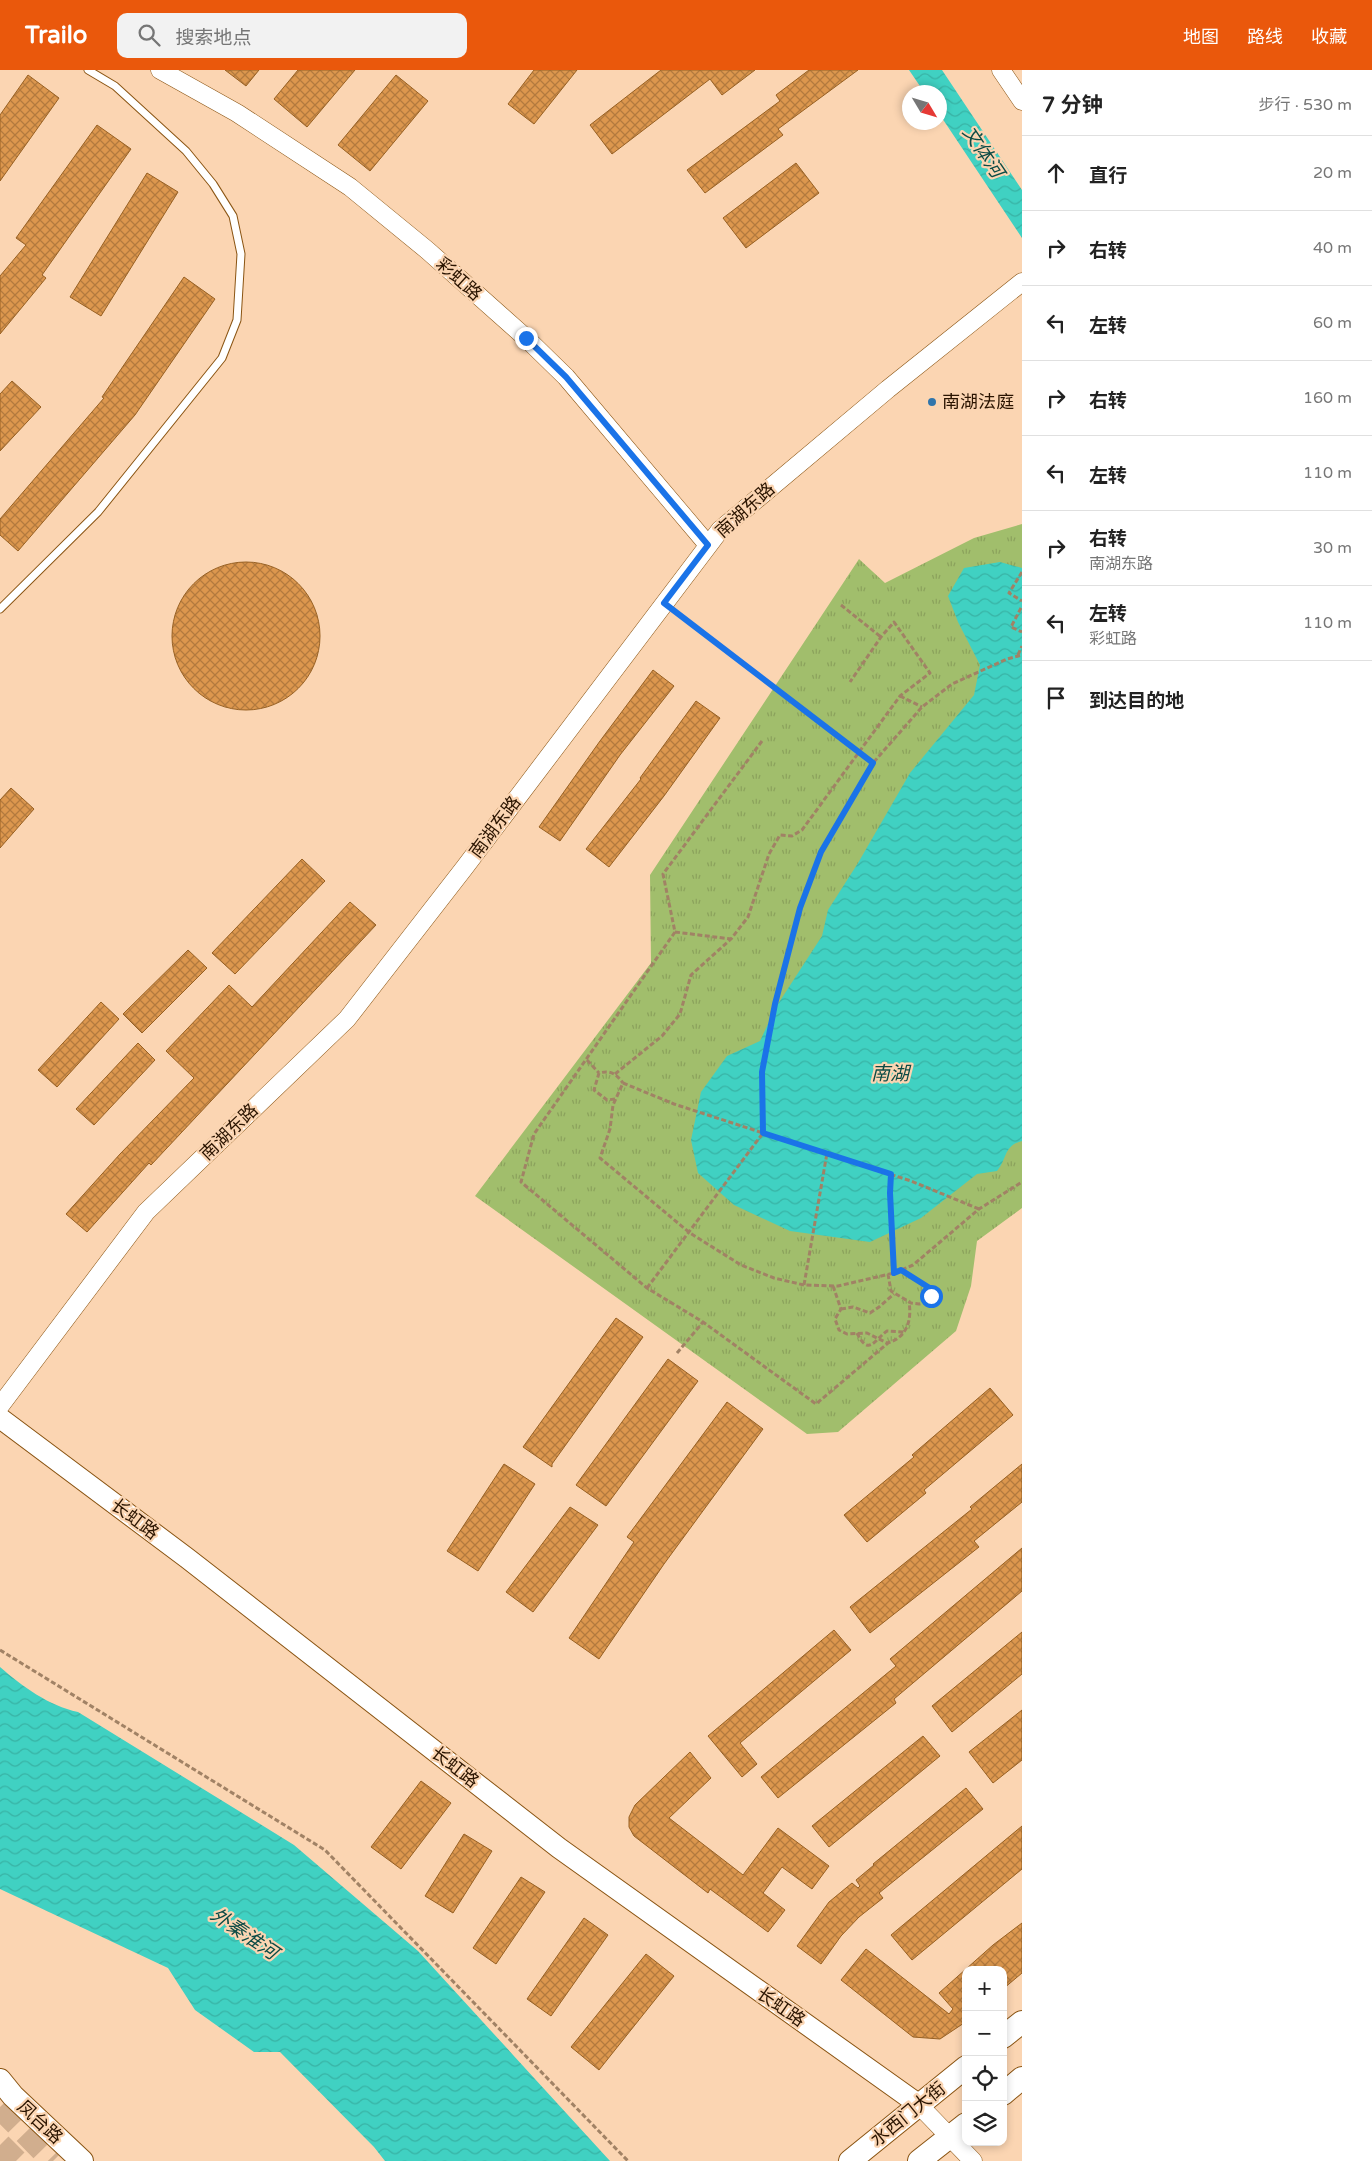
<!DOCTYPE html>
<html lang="zh">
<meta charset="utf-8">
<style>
:root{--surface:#fff;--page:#f2f2f2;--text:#222;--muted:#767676;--line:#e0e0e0;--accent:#ea580c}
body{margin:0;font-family:"Varela Round","Noto Sans SC",sans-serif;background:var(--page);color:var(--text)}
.controls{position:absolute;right:15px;bottom:15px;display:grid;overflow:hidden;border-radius:10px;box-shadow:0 2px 8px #0003}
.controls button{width:45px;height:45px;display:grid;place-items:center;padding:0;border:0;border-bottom:1px solid var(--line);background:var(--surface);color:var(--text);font:25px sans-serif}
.compass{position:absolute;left:902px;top:15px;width:45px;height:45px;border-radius:50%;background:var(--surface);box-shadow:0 2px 8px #0003;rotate:128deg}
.stop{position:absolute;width:15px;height:15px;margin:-11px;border:4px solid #1a73e8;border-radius:50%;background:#fff}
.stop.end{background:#1a73e8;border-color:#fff;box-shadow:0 1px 5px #0008}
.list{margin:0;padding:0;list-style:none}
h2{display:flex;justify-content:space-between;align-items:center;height:65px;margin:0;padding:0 20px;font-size:21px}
h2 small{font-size:16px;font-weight:400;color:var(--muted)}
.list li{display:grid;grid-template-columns:32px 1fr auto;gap:15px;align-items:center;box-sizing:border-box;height:75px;padding:0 20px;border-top:1px solid var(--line)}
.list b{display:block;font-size:19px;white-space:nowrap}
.list p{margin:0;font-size:16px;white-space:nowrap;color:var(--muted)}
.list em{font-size:16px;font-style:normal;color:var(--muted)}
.icon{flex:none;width:28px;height:28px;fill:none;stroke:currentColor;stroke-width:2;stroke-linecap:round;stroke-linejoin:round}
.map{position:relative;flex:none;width:1022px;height:2091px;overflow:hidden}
header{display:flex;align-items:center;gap:30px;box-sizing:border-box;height:70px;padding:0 25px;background:var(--accent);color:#fff}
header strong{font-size:24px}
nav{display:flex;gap:28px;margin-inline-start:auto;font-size:18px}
.search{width:350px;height:45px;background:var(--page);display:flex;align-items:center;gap:12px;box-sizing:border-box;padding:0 18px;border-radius:10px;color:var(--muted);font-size:19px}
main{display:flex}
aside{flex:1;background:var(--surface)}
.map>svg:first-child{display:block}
.park{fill:url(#park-tufts)}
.water{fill:url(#water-waves)}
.building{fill:url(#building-cross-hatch);stroke:#976022}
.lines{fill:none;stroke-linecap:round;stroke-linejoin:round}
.trunk-tunnel{stroke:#d1ae8e;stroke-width:24;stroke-dasharray:24 12;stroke-linecap:butt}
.service-casing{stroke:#8a5412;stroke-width:9}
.tertiary-casing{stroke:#8a5412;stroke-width:19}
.secondary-casing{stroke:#8a5412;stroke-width:22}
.primary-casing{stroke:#8a5412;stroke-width:24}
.path{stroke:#a18265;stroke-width:3;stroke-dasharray:5 2.5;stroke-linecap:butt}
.service{stroke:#fff;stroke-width:7}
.tertiary{stroke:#fff;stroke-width:18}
.secondary{stroke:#fff;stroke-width:20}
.primary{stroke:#fff;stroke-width:22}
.route{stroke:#1a73e8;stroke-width:6}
.poi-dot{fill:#3075ab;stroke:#fbd5b2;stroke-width:2}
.labels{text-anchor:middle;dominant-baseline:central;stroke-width:4.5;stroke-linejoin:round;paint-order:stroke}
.street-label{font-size:18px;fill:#2a1400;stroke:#fbd5b2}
.poi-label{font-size:18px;fill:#2a1400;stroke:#fbd5b2;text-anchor:start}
.water-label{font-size:19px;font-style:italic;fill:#0c4b45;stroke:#fbd5b2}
</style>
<header>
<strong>Trailo</strong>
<div class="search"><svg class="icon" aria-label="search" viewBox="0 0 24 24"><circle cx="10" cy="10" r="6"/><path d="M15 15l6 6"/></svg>搜索地点</div>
<nav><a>地图</a><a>路线</a><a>收藏</a></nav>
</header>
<main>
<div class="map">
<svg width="1022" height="2091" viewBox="0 0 1022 2091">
<defs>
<pattern id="park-tufts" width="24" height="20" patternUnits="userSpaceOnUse" patternTransform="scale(1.25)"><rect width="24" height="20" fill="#a1be6c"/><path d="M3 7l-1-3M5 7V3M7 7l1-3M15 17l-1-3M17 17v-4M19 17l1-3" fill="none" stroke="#8ba25c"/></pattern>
<pattern id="water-waves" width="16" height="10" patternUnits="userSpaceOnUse" patternTransform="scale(1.25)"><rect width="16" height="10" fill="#40d1c2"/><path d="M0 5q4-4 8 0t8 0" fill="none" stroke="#38b3a5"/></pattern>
<pattern id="building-cross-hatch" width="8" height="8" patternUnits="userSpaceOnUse" patternTransform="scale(1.25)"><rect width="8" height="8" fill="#dc974e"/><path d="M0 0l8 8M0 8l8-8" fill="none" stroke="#b37a3e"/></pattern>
</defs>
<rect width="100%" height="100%" fill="#fbd5b2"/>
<!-- park -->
<path class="park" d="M1022 454V1138L977 1171 971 1216 956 1261 838 1362 807 1364 475 1126 651 893 650 805 859 489 885 513 974 468Z"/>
<!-- water -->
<path class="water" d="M909 0H942L1022 120V168L940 45 939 22H924Z
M1000 492 1022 498V1071C1003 1076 1008 1088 997 1101L977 1104 921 1148 870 1172 790 1161 734 1135 698 1103 691 1070 701 1022 727 986 760 971 776 937 822 866 828 840 858 793 910 703 974 625 980 595 958 552 948 526 964 498Z
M0 1597C22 1616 49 1636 78 1642L294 1775 418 1881 610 2091H385L374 2077 280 1982H254L195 1940 168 1898 0 1819Z"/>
<!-- building -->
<path class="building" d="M225 0H259L246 16Z
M298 0H355L307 57 274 29Z
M534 0H577L534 54 508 34Z
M661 0H755L722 25 710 9 612 84 590 55Z
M809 0H858L778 59 783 65 705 123 687 100 780 31 776 25Z
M28 5 59 28 0 111V45Z
M396 5 428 31 370 101 338 75Z
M97 55 131 79 42 205 46 208 0 264V206L26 175 16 168Z
M796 93 819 123 746 178 723 148Z
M147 103 178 122 101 246 70 227Z
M184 207 215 229 135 345 18 481 0 465V449L104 328 102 327Z
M12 311 41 337 0 381V324Z
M172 566a74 74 0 1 1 148 0a74 74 0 1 1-148 0Z
M653 600 674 616 620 685 560 771 539 757 600 671Z
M696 631 720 648 664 726 609 797 586 779 641 709 640 708Z
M11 718 34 739 0 778V730Z
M302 789 325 811 235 904 212 883Z
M350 832 376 855 151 1095 149 1093 87 1162 66 1144 120 1084 194 1008 166 981 229 915 252 937Z
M188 880 207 898 142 963 123 944Z
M101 932 119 949 57 1017 38 1000Z
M138 973 155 990 94 1055 76 1039Z
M616 1248 643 1267 552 1394V1397L523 1377Z
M668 1289 698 1311 606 1436 576 1415Z
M990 1318 1013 1345 924 1420 926 1423 867 1472 844 1445 914 1387 912 1385Z
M727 1332 763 1359 664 1494 599 1589 569 1568 634 1472 627 1467Z
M504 1394 535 1414 478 1501 447 1481Z
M1022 1394V1432L974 1471 979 1477 870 1563 850 1537 972 1439 970 1437Z
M570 1437 598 1455 533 1542 506 1522Z
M1022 1478V1521L894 1629 896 1633 778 1728 761 1707 896 1596 890 1589Z
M834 1560 851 1580 740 1673 757 1694 742 1707 708 1666Z
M1022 1562V1604L952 1662 932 1636Z
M1022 1640V1690L993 1713 969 1682Z
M923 1666 940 1686 829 1777 812 1756Z
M690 1682 711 1708 669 1748 743 1805 778 1758 829 1796 812 1819 782 1797 763 1823 785 1840 768 1862 710 1819 708 1823 634 1766 629 1757V1747L635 1735Z
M421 1711 451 1733 401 1799 371 1777Z
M966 1718 983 1739 879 1823 883 1828 859 1847 841 1866 821 1894 797 1876 829 1832 852 1813 858 1818 860 1816 856 1810 874 1795 873 1794Z
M1022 1756V1799L912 1890 891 1865Z
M464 1764 492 1781 453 1843 425 1826Z
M521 1807 545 1822 496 1894 473 1878Z
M584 1848 608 1865 551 1946 527 1929Z
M1022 1853V1903L1003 1919V1900H966V1955L964 1953 940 1969 913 1967 841 1910 866 1879 949 1944 953 1939 939 1923 993 1875Z
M646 1884 674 1906 599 2000 571 1977Z"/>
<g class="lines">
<!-- trunk-tunnel -->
<path class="trunk-tunnel" d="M0 2037 53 2091
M0 2075 16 2091"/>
<defs>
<path id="service" d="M0 539 98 442 222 288 237 250 241 184 233 146 213 114 186 81 115 16 88 0"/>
<path id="tertiary" d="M160 0 237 43 350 117 427 180 526 268 566 307 708 475
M1001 0 1022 31
M0 1336 146 1142 347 949 465 797 720 460 888 319 1022 212
M918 2034 973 2091"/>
<path id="secondary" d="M0 1348 187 1488 559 1778 918 2034"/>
<path id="primary" d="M1003 1967 1022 1952
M0 2010 13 2026 82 2091
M1003 2024 1022 2008
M850 2091 966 1997
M919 2091 966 2054"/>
</defs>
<!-- service casing -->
<use href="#service" class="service-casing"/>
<!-- tertiary casing -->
<use href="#tertiary" class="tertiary-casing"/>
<!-- secondary casing -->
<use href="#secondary" class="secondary-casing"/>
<!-- primary casing -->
<use href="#primary" class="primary-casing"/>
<!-- path -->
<path class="path" d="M1022 502 1009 523 1022 531
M841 535 881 567
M1021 538 1011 557 1022 562
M677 543 873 693
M1018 585 1022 576
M900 626 922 637
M762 671 663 804 675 862 534 1064 521 1112 647 1218 703 1252 816 1334 888 1273
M675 862 731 869
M587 990 599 1003
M615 1004 662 966 680 944 691 905 731 869 748 847 769 784 780 765 792 766 802 760 900 626 930 603 894 552 881 567 850 612
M615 1029 607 1030 594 1020 599 1003C611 1000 616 1004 623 1013
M891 1104 890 1123 894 1203
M979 1139 911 1111 763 1063 762 1002 775 934 801 838 821 782 873 693 922 637 952 614 1007 589 1022 585
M888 1204 891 1221 911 1233 919 1234 927 1232 931 1227 932 1220 902 1200
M804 1215 827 1083
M833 1216 841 1239 835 1249 839 1260 847 1264 867 1263 887 1273C907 1268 912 1250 909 1232
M647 1218 763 1063 674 1034 623 1013 613 1035 610 1059 600 1088 690 1163 741 1195 774 1208 804 1215 838 1216 894 1203 913 1195 979 1139 1022 1112
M841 1239 853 1237 870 1243 879 1237 894 1224
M857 1263C869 1287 874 1270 887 1261L904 1262
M677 1283 703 1252
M0 1580 325 1780 628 2091"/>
<!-- service -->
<use href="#service" class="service"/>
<!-- tertiary -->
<use href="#tertiary" class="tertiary"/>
<!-- secondary -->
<use href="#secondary" class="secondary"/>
<!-- primary -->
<use href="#primary" class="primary"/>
</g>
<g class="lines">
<!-- route -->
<path class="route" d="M526 268 566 307 708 475 664 533 873 693 821 782 800 838 775 934 762 1002 763 1063 891 1104 890 1123 894 1203 901 1200 928 1217 932 1220 931 1226"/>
</g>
<!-- markers -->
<circle class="poi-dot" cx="932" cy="332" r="5"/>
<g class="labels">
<!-- street labels -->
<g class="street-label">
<text transform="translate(459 209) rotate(42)">彩虹路</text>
<text transform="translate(745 440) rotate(-42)">南湖东路</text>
<text transform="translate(495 757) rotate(-53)">南湖东路</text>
<text transform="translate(229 1062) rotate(-44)">南湖东路</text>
<text transform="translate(135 1449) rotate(37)">长虹路</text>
<text transform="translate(455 1697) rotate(38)">长虹路</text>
<text transform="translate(781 1937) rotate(35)">长虹路</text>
<text transform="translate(908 2044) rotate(-39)">水西门大街</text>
<text transform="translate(40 2052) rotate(43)">凤台路</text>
</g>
<!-- poi labels -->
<g class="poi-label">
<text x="942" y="332">南湖法庭</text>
</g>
<!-- water labels -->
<g class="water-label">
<text transform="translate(983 82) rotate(56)">文体河</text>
<text x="890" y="1004">南湖</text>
<text transform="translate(244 1864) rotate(34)">外秦淮河</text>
</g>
</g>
</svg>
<div class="controls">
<button>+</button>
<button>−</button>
<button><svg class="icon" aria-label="locate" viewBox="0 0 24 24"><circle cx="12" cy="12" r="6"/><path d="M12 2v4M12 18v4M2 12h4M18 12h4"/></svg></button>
<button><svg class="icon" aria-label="layers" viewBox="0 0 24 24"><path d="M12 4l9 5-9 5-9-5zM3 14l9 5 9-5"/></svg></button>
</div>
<svg class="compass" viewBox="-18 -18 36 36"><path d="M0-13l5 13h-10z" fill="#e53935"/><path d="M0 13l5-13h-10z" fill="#767676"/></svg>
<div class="stop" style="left:931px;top:1226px"></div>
<div class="stop end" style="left:526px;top:268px"></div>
</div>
<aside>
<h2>7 分钟<small>步行 · 530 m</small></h2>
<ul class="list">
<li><svg class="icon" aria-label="ahead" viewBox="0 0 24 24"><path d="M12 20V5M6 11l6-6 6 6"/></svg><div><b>直行</b></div><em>20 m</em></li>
<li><svg class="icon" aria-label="right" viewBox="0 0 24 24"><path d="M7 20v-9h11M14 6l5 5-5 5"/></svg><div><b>右转</b></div><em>40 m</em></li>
<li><svg class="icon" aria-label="left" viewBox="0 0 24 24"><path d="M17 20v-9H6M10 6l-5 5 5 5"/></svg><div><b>左转</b></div><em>60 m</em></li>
<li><svg class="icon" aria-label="right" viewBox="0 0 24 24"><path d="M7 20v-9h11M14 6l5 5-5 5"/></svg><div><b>右转</b></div><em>160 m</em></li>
<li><svg class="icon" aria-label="left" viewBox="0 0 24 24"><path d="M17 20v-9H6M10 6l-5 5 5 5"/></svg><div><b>左转</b></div><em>110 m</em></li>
<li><svg class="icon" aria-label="right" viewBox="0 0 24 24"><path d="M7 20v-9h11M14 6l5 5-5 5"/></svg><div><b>右转</b><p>南湖东路</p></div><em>30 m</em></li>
<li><svg class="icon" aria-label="left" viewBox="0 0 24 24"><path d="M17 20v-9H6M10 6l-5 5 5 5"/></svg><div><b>左转</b><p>彩虹路</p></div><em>110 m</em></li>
<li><svg class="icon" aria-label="arrive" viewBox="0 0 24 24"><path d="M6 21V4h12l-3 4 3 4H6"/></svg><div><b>到达目的地</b></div></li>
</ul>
</aside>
</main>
